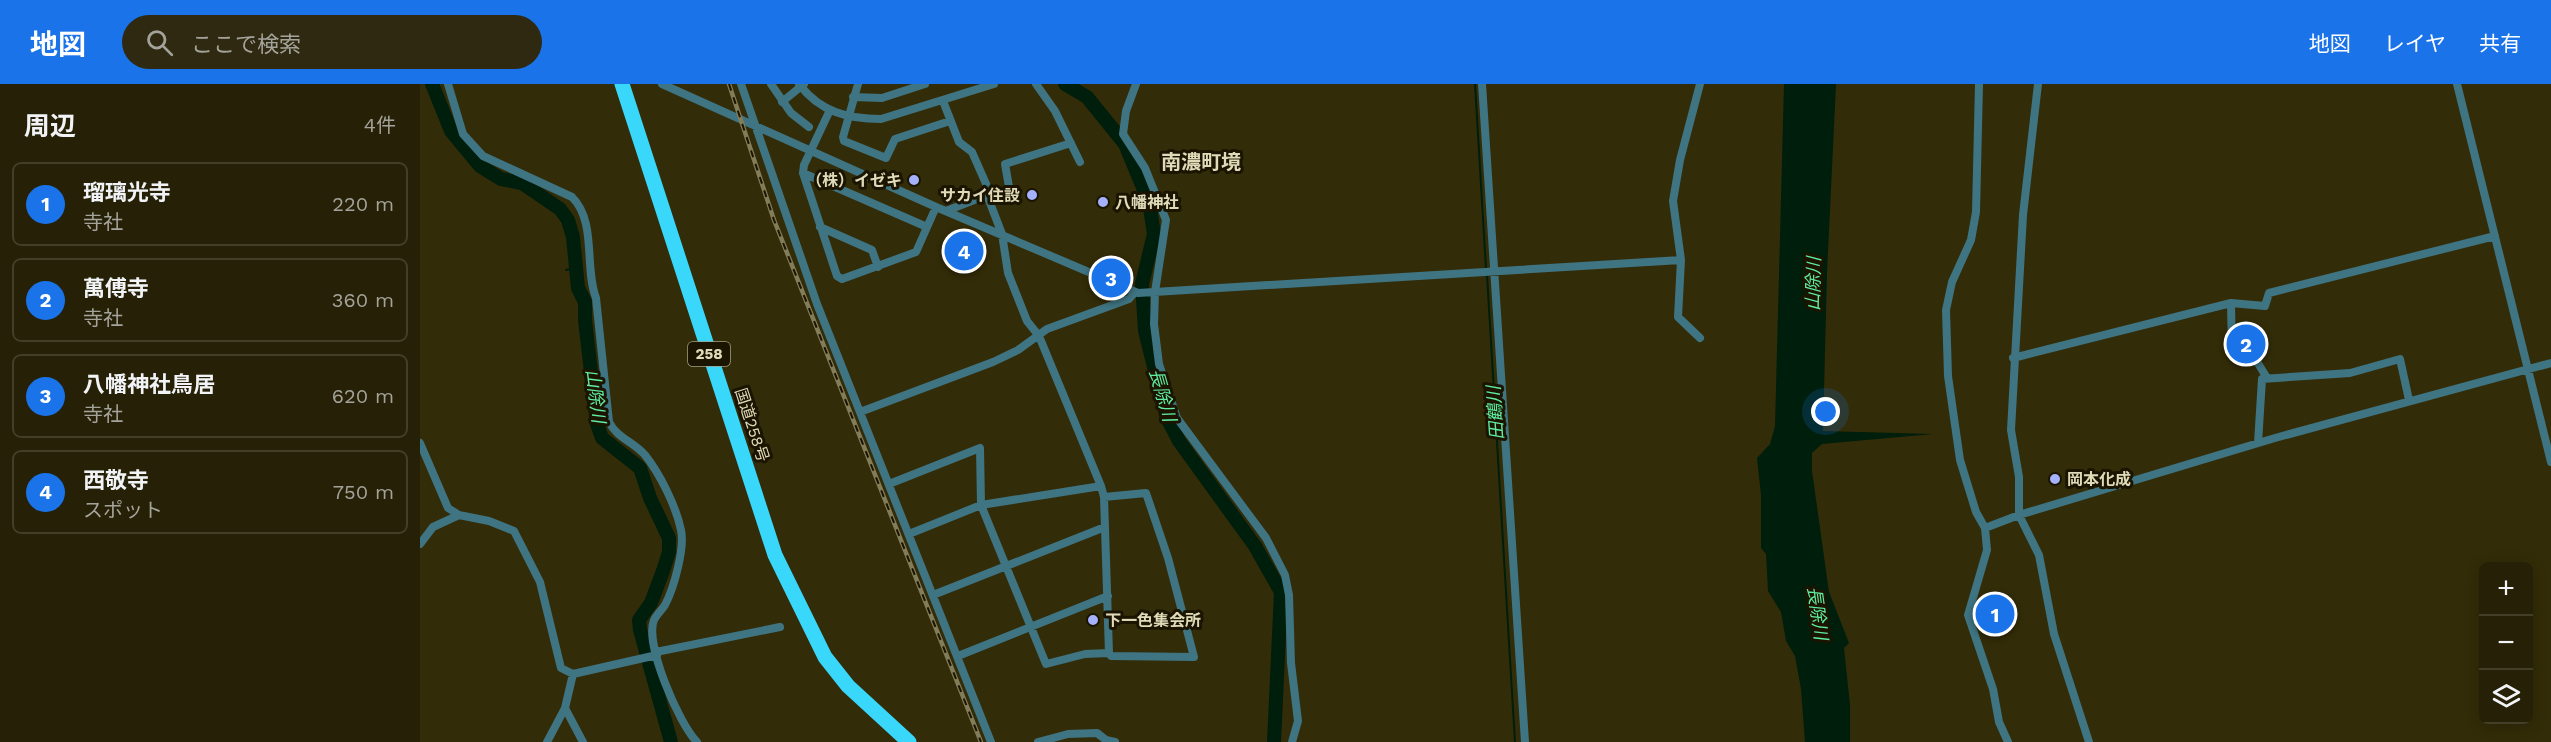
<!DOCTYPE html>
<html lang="ja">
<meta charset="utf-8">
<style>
:root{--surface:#262106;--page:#2e2910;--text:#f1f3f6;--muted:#a4a39b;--line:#423e28;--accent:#1a73e8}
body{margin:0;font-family:"Work Sans","Noto Sans JP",sans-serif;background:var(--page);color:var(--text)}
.controls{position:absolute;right:18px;bottom:18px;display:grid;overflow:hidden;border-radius:9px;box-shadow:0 3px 15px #0003}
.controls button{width:54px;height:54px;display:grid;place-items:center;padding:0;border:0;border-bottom:2px solid var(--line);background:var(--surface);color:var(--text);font:30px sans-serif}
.you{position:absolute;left:1406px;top:328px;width:21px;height:21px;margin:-15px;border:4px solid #fff;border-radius:50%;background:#1a73e8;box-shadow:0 0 0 9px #1a73e833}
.badge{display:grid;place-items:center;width:39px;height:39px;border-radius:50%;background:var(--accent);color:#fff;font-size:20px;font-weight:700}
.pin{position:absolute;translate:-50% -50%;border:3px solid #fff;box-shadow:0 2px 6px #0006}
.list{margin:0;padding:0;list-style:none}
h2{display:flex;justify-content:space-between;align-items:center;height:78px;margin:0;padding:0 24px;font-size:26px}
h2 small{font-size:20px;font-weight:400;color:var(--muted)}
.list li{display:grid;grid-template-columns:39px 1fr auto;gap:18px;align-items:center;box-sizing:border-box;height:84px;margin:0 12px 12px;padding:0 12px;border:2px solid var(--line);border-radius:9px}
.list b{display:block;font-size:22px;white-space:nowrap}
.list p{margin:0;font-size:20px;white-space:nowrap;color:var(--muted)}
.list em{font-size:20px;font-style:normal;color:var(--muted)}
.icon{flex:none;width:33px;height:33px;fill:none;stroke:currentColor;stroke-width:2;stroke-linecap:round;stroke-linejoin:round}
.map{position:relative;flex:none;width:2131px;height:658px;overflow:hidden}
header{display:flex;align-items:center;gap:36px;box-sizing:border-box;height:84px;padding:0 30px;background:var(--accent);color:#fff}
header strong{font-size:28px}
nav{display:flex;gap:33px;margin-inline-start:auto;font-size:21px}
.search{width:420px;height:54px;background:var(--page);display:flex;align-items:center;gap:15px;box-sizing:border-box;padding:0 21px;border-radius:33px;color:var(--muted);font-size:22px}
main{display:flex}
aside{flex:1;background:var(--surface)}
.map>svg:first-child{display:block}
.water{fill:#001e0c}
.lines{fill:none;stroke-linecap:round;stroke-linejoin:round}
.stream{stroke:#001e0c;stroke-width:2}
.river{stroke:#001e0c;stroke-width:14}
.street{stroke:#3f7482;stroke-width:8}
.highway{stroke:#39d7fa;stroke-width:15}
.rail-casing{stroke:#837c59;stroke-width:4.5}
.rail{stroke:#1a1400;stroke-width:2;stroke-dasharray:7;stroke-linecap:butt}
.poi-dot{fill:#a5b1fc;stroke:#1a1400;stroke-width:2}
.labels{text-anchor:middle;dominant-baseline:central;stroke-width:6;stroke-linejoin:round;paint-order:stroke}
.shield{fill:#1a1400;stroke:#a59f82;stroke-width:1.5}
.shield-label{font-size:15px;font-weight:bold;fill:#e1dab9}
.poi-label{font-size:16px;font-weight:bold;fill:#e1dab9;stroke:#1a1400;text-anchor:start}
.street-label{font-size:16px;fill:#e1dab9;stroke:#1a1400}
.water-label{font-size:18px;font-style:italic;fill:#5feda1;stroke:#1a1400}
.quarter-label{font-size:20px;font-weight:bold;fill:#e1dab9;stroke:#1a1400}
</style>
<header>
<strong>地図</strong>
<div class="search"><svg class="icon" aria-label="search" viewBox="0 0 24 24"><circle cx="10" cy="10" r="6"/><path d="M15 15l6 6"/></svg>ここで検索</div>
<nav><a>地図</a><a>レイヤ</a><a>共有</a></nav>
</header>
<main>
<aside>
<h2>周辺<small>4件</small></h2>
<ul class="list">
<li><span class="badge">1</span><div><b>瑠璃光寺</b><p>寺社</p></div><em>220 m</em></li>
<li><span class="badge">2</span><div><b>萬傅寺</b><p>寺社</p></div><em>360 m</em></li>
<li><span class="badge">3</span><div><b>八幡神社鳥居</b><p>寺社</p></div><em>620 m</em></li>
<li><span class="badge">4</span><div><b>西敬寺</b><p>スポット</p></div><em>750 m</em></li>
</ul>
</aside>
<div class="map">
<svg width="2131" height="658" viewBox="0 0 2131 658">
<rect width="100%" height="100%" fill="#332c08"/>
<!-- water -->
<path class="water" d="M1364 0H1416L1407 189 1403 347 1513 350 1402 360 1392 369V387L1409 508 1429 559 1424 564 1430 621V658H1385L1381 605 1375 572 1366 557 1361 528 1348 507 1346 470 1341 464V411L1337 374 1350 360 1355 342Z"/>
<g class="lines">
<!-- stream -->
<path class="stream" d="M1055 0 1066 185
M146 186 156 184
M1067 191 1095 658"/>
<!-- river -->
<path class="river" d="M12 0 31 47 60 82 81 95 102 99 140 125 148 136 153 153 158 204 165 218V236L177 340 182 354 220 384 230 414 249 454V468L243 487 231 519 219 536 220 546 251 658
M645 0 667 13 705 60 729 118 734 150 722 200 725 247 747 334 759 357 835 462 861 508 854 658"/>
<!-- street -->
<path class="street" d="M28 0 43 50 63 72 152 113C177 138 164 183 176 214L189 338C197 354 214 358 225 371 240 390 256 422 261 446 265 464 254 504 245 521 242 526 237 530 234 536 224 559 259 640 277 658
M242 0 516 123 718 209 1261 176
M321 0 397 220 571 658
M351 0 371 29 389 43
M379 0C400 28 428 35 461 35L574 0
M438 0 423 53 424 57 466 74 475 55 530 37
M616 0 635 27 660 78
M716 0 706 27 703 50 725 84 746 136 735 208 734 240 739 280 757 334 846 454 865 491 869 511 871 579 878 637 872 658
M1062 0 1105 658
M1280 0 1260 76 1253 117 1261 176 1258 233 1280 254
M1559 0 1556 128 1551 156 1532 198 1526 226 1528 292 1540 376 1556 428 1565 444 1567 466 1548 531 1573 605 1579 638 1588 658
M1618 0 1603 131 1591 346 1599 393V431L1619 471 1634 550 1669 658
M2037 0 2131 378
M433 13 462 14 505 0
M523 17 539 58 552 68 567 102V111L582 150 588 189 607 237 619 252 681 402 684 413 689 569 691 572 774 573 748 474 726 409 684 413
M362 18 384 0
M410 26 384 81 383 89 417 192 422 195 496 168 516 123
M383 89 507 143
M589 103 585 80 651 59
M526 127 567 111
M400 143 452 166 458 183
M1811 219 1812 269 1816 275 1836 276 1847 294
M1593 274 1811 219 1845 222 1849 209 2075 152
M440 328 573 278 598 266 627 245 709 215 715 208
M0 359 28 424 39 431 69 437 94 447 120 498 141 584 153 590 237 571
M1838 359 1842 295 1930 289 1980 275 1989 316
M469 400 560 364 561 421 626 580 665 570 689 569
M1565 444 1599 431 1855 354 2131 279
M489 450 561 421 681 402
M0 460 13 443 39 431
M513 511 685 443
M236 568 360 543
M538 572 688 512
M153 590 145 624 163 658
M127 658 145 624
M618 658 648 650 677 649 686 656 695 658"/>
<!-- highway -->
<path class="highway" d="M202 0 355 471 405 573 428 602 489 658"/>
<defs>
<path id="rail" d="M309 0 354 136 561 658"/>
</defs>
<!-- rail casing -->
<use href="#rail" class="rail-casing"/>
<!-- rail -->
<use href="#rail" class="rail"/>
</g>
<!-- markers -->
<g class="poi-dot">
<circle cx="494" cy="96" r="6"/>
<circle cx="612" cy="111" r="6"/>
<circle cx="683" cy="118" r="6"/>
<circle cx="1635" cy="395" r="6"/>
<circle cx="673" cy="536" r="6"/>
</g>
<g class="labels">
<!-- shield labels -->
<rect class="shield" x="268" y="258" width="42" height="24" rx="4.5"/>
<g class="shield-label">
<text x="289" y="270">258</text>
</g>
<!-- poi labels -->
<g class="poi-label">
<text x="482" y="96" text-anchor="end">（株）イゼキ</text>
<text x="600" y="111" text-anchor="end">サカイ住設</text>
<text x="695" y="118">八幡神社</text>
<text x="1647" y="395">岡本化成</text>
<text x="685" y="536">下一色集会所</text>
</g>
<!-- street labels -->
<g class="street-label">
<text transform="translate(332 341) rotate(72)">国道258号</text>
</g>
<!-- water labels -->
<g class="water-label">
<text transform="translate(1393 200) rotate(-89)">山除川</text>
<text transform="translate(743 311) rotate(74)">長除川</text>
<text transform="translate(176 312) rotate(83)">山除川</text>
<text transform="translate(1075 329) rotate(-94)">田鶴川</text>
<text transform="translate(1398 529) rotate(82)">長除川</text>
</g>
<!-- quarter labels -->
<g class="quarter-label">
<text x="781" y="78">南濃町境</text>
</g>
</g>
</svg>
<div class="controls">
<button>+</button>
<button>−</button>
<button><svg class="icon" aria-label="layers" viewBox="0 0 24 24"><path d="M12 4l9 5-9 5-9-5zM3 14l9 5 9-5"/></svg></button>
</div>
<div class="you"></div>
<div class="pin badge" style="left:1575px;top:530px">1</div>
<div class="pin badge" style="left:1826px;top:260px">2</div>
<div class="pin badge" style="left:691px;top:194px">3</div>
<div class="pin badge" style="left:544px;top:167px">4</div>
</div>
</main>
